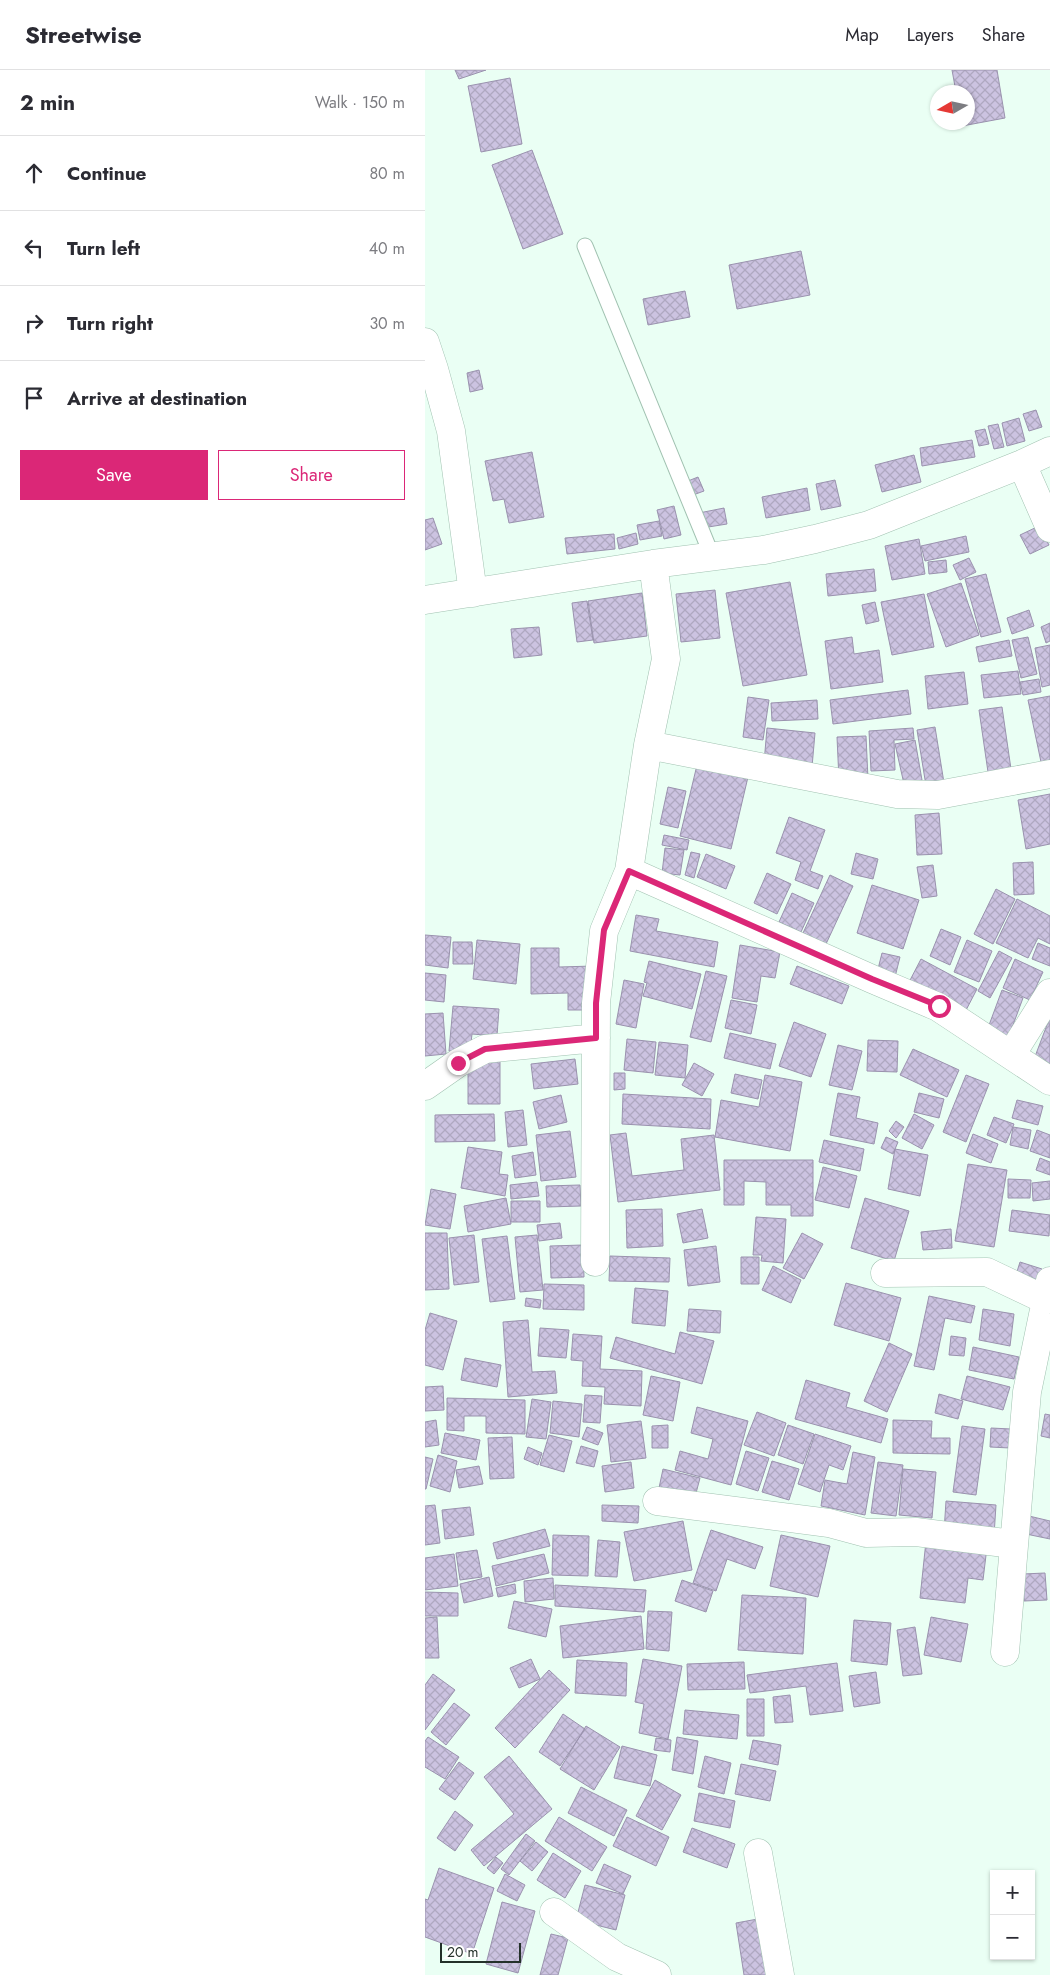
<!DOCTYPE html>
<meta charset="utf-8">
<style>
:root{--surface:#fff;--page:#f2f2f3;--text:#2b2b33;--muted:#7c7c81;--line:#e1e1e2;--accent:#db2777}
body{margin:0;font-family:Jost,sans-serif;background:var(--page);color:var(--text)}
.controls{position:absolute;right:15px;bottom:15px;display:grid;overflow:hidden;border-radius:0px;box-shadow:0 1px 4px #0004}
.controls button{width:45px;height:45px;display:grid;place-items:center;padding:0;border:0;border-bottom:1px solid var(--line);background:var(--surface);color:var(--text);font:25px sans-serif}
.compass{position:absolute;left:505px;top:15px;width:45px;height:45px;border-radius:50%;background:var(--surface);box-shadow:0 1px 4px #0004;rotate:261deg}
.scale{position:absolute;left:15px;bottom:12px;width:81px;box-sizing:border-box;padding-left:5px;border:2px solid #24312a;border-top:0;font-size:14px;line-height:18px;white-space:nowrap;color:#24312a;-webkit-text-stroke:4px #fff;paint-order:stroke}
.stop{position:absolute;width:15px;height:15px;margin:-11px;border:4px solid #db2777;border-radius:50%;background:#fff}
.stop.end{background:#db2777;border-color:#fff;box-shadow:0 1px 5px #0008}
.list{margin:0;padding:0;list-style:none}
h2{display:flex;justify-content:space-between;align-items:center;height:65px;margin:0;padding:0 20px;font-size:21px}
h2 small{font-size:16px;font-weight:400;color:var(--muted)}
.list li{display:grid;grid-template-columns:32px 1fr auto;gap:15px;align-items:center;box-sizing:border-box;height:75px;padding:0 20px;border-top:1px solid var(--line)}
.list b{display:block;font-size:19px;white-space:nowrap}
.list em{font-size:16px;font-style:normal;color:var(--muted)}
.actions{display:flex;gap:10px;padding:15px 20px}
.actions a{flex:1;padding:11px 0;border:1px solid var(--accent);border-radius:0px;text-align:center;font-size:18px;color:var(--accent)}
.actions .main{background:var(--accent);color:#fff}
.icon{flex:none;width:28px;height:28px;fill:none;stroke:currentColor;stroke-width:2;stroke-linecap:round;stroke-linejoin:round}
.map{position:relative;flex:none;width:625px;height:1905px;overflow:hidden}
header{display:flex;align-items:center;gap:30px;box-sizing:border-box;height:70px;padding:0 25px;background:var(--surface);border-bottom:1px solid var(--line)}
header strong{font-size:24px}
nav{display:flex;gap:28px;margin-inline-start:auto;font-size:18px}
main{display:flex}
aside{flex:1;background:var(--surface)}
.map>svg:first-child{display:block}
.building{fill:url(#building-cross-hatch);stroke:#9a92ae}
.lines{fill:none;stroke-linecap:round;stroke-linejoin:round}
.lane-casing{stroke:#a1c2b1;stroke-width:17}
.street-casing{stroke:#a1c2b1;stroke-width:29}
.lane{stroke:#fff;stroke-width:15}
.street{stroke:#fff;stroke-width:28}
.route{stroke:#db2777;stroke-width:6}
</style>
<header>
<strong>Streetwise</strong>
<nav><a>Map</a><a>Layers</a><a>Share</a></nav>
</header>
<main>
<aside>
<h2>2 min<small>Walk · 150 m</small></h2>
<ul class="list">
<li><svg class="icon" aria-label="ahead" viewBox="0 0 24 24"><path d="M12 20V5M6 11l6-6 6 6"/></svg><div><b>Continue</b></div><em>80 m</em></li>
<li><svg class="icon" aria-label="left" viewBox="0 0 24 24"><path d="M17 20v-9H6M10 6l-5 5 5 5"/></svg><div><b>Turn left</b></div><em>40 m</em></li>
<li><svg class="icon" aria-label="right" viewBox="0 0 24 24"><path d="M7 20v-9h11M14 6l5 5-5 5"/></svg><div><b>Turn right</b></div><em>30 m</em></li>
<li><svg class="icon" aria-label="arrive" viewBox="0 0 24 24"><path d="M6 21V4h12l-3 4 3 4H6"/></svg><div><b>Arrive at destination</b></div></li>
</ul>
<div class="actions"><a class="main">Save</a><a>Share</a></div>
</aside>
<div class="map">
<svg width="625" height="1905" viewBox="0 0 625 1905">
<defs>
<pattern id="building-cross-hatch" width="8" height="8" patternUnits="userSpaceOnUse" patternTransform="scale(1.25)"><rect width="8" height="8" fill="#ccc3e1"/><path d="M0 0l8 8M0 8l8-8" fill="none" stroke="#afa8c1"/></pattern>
</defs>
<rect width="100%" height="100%" fill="#eafff4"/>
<!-- building -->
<path class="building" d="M30 0H61L34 9Z
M527 0H572L580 48 537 56 536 52H542V22H531Z
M85 8 97 74 56 82 43 16Z
M107 80 138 164 98 179 67 95Z
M376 181 385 225 312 239 304 195Z
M260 221 265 247 223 255 218 229Z
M54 300 58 319 45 322 42 303Z
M611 340 617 357 604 361 598 344Z
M594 348 600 371 582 376 577 353Z
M573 354 579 377 569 379 563 356Z
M560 359 564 374 554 376 550 361Z
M547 370 550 387 497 396 495 378Z
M107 382 119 447 84 453 79 429 68 431 60 391Z
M489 385 496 412 457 422 450 395Z
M273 407 279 421 268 425 263 411Z
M410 410 416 436 396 440 391 414Z
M382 418 385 440 341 448 337 427Z
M249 436 256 465 239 469 232 440Z
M299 438 302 454 277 458 274 443Z
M8 448 17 474 0 480V450Z
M234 451 237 466 215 470 212 455Z
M614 456 624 475 605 484 595 465Z
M211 463 213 474 194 479 192 468Z
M189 464 190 479 142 484 140 468Z
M541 466 544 482 500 491 496 476Z
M494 469 500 504 467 510 460 476Z
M544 488 551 502 535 510 528 495Z
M521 490 522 502 504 504 503 492Z
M449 499 451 521 403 526 401 504Z
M561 504 576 562 556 567 540 509Z
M365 512 382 605 318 616 301 523Z
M536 513 554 565 521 577 502 524Z
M290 520 295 568 256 572 251 524Z
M217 523 222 566 169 573 163 531Z
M499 524 509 577 467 585 456 532Z
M162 531 168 570 152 572 147 533Z
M450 532 454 551 441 554 437 535Z
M604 540 609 556 587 564 582 548Z
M625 553V571L621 573 616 557Z
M114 557 117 585 89 588 86 559Z
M427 567 429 584 454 580 458 612 406 619 400 571Z
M603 567 612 604 596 608 587 570Z
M584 570 587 586 554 592 551 577Z
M625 575V615L617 617 610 578Z
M593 601 596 624 559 628 556 605Z
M539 602 543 634 503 639 500 606Z
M614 609 616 622 598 625 595 612Z
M483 620 486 644 408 654 405 630Z
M625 626V690L616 692 603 630Z
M323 627 344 630 338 670 318 667Z
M392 630 393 649 347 651 346 633Z
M577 637 586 699 563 702 554 640Z
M510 657 520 719 502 722 492 660Z
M342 658 390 663 387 697 339 693Z
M488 658 489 669 469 670 470 700 446 701 444 661Z
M441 666 443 709 414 710 412 667Z
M490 670 497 710 479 714 470 674Z
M272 695 323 707 306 779 255 766Z
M243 717 261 721 253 758 235 754Z
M625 724V774L601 779 593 730Z
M514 743 517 784 492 785 490 745Z
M364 747 400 760 385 801 398 806 393 819 370 810 376 792 351 783Z
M239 765 264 770 262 780 237 775Z
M240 778 259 780 255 805 237 803Z
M266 782 275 784 269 808 260 805Z
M431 783 453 789 448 809 426 804Z
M281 784 310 796 301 819 272 807Z
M608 792 609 824 589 825 588 793Z
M508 795 512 826 497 828 492 797Z
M342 803 366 814 352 844 329 833Z
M405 805 428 816 401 874 378 863Z
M447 815 494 830 478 879 432 863Z
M571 819 590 829 568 874 549 864Z
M367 823 389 833 376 862 354 852Z
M592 829 625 846V874L613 868 603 888 571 873Z
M211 845 234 849 231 861 293 872 289 897 205 881Z
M516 859 536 867 525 895 505 886Z
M0 865 26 867 23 898 0 895Z
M52 870 95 874 91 914 48 909Z
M542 870 567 881 554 912 529 902Z
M28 872H47L48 894H28Z
M613 873 625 878V896L607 889Z
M315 875 355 882 350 908 336 906 332 932 307 928Z
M106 878H134V897L169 896V940H143V923L106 924Z
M574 881 587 888 565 928 553 921Z
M457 883 475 887 470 907 452 903Z
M496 889 552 919 538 946 482 916Z
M590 889 618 902 605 930 578 918Z
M224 891 276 904 267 939 218 926 222 913 219 912Z
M372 896 424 916 417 934 365 914Z
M281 901 302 906 286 972 265 967Z
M0 903 21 905 19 932 0 930Z
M199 910 219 914 211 958 191 954Z
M577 920 598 928 581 974 560 966Z
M306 930 332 935 326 964 300 958Z
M28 936 74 939 72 966 47 964 45 982 24 981Z
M18 943 21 984 0 986V944Z
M625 947V1004L606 997Z
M369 952 401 964 386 1007 354 996Z
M305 963 351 974 345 999 299 988Z
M202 969 231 972 228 1003 199 1000Z
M443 970 473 971 472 1002 442 1001Z
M234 972 263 975 260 1008 230 1005Z
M413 975 437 981 427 1020 404 1015Z
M488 979 534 1000 522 1027 475 1005Z
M150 989 153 1014 109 1019 106 994Z
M43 991H75V1034H43Z
M269 993 289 1004 277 1026 257 1015Z
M189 1003H200V1019L189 1020Z
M310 1004 337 1010 333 1029 306 1023Z
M340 1005 377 1012 365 1081 290 1067 296 1030 334 1037Z
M541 1005 564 1014 541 1072 518 1062Z
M413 1023 435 1027 431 1048 453 1053 449 1074 405 1065Z
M494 1023 519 1029 514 1048 489 1042Z
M198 1024 286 1029 285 1059 197 1054Z
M136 1025 142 1052 114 1059 108 1032Z
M592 1030 618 1036 613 1055 587 1048Z
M98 1040 102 1075 83 1077 80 1042Z
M69 1044 70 1071 10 1072V1045Z
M489 1044 509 1055 497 1079 477 1068Z
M569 1047 589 1054 581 1073 562 1065Z
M471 1051 479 1057 471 1068 464 1061Z
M588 1057 606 1060 603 1079 585 1075Z
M612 1060 625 1065V1088L605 1081Z
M145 1061 151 1107 116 1111 111 1065Z
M201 1063 207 1106 259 1100 256 1069 289 1065 295 1120 193 1132 185 1065Z
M548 1064 573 1074 566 1093 541 1083Z
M461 1067 473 1072 468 1084 456 1078Z
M399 1070 439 1079 435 1101 394 1092Z
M43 1077 77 1082 74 1104 83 1105 80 1126 36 1118Z
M470 1079 503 1085 495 1126 463 1119Z
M108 1082 111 1105 90 1108 87 1086Z
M615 1088 625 1092V1105L611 1100Z
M299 1090H388V1146H366V1135H341V1112L319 1111V1135H299Z
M543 1094 582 1100 569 1177 530 1171Z
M398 1097 432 1106 424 1138 390 1130Z
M583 1109 606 1110 605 1128H583Z
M625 1111V1129L608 1131 607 1113Z
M112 1112 114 1126 86 1129 85 1115Z
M155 1115 156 1136 122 1137 121 1116Z
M6 1119 31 1124 25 1159 0 1155Z
M81 1128 86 1154 43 1162 39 1136Z
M440 1128 484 1141 469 1191 426 1178Z
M86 1131H115V1152H86Z
M237 1139 238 1176 202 1178 201 1140Z
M277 1139 283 1168 258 1173 252 1144Z
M587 1140 625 1145 624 1166 584 1161Z
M331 1147 361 1149 358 1193 336 1191 337 1185H328Z
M135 1153 137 1168 114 1171 112 1155Z
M526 1159 527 1178 498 1180 496 1162Z
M0 1163H22L24 1219 0 1220Z
M377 1163 398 1174 379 1209 358 1198Z
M49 1165 54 1212 29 1215 24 1168Z
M112 1165 118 1220 95 1222 90 1167Z
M82 1166 90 1229 65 1232 57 1169Z
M158 1175 159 1207 126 1208 125 1176Z
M291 1176 295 1212 263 1216 259 1180Z
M185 1186 245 1188 244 1212 184 1211Z
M316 1187H334V1214H316Z
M595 1192 617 1199 613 1215 590 1208Z
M348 1196 376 1210 366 1233 337 1220Z
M421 1213 476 1228 464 1271 409 1255Z
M119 1214 159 1215V1240L118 1239Z
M210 1218 243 1221 240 1256 207 1253Z
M504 1226 550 1236 546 1253 520 1248 509 1300 489 1296Z
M101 1228 116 1230 115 1238 100 1236Z
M264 1239 296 1241 295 1263 262 1261Z
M558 1239 589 1244 585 1276 554 1270Z
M5 1243 32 1251 18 1300 0 1295V1260Z
M103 1250 107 1302 130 1301 132 1323 83 1327 78 1252Z
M115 1258 144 1260 141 1288 113 1286Z
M255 1262 289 1271 277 1314 185 1288 191 1267 250 1284Z
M148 1264 177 1266 175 1299 217 1301 216 1336 179 1334 180 1317 157 1316 158 1291 146 1290Z
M526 1266 541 1268 539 1286 524 1285Z
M464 1273 487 1284 462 1342 439 1331Z
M548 1277 594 1287 589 1309 544 1300Z
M40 1288 76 1295 72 1317 36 1310Z
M226 1306 255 1312 248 1351 218 1345Z
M542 1306 585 1317 578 1340 536 1329Z
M381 1310 425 1323 421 1337 463 1349 456 1373 370 1349Z
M18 1316 19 1340 0 1341V1317Z
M514 1324 538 1331 533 1349 510 1343Z
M160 1325 177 1326 175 1353 158 1352Z
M22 1328 100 1330V1364L61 1363V1346H39V1361L22 1360Z
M107 1329 126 1332 121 1369 101 1367Z
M128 1331 157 1334 154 1367 125 1363Z
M272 1337 323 1351 306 1415 250 1400 255 1381 283 1389 288 1369 266 1363Z
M332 1342 361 1353 349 1386 319 1375Z
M620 1344 625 1345V1368L616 1366Z
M11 1350 14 1375 0 1377V1352Z
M468 1350 507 1351 506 1368H525V1384L468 1383Z
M216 1351 221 1388 186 1392 182 1355Z
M243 1355V1378H227V1356Z
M363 1355 389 1364 378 1394 353 1385Z
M537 1356 560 1359 551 1425 528 1422Z
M162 1357 178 1363 173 1375 157 1369Z
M566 1358 586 1359 585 1378 565 1377Z
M20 1363 55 1370 51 1390 16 1383Z
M390 1364 426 1376 418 1400 404 1395 395 1422 373 1414Z
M124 1365 147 1371 139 1402 115 1395Z
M87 1367 89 1408 65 1409 63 1368Z
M156 1376 173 1381 169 1397 151 1393Z
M103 1377 117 1383 113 1395 99 1389Z
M321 1381 344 1388 333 1421 311 1414Z
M428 1382 450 1387 440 1445 396 1436 400 1410 422 1414Z
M13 1385 32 1391 25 1422 5 1416Z
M0 1387 8 1389 1 1419H0Z
M347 1391 374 1399 364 1430 337 1422Z
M206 1392 209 1418 180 1422 177 1396Z
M453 1392 478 1395 471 1446 446 1443Z
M54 1396 58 1414 34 1418 31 1400Z
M238 1399 275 1408 270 1427 234 1418Z
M478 1399 511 1402 507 1448 474 1445Z
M521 1431 571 1435 569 1466 519 1462Z
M10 1435 15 1473 0 1475V1436Z
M177 1435 214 1436 213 1453 177 1451Z
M45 1437 49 1465 20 1469 17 1440Z
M604 1446 625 1451V1469L601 1464Z
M258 1451 267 1500 209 1511 199 1462Z
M120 1459 125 1476 72 1489 68 1473Z
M286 1460 338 1477 330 1499 302 1489 291 1521 268 1513Z
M128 1465 164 1466 163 1506 127 1505Z
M356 1465 405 1476 393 1527 345 1516Z
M173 1470 195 1472 192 1507 170 1506Z
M501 1471 562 1477 558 1510 543 1508 540 1533 495 1528Z
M52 1480 57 1507 35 1510 31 1483Z
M29 1484 33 1516 0 1520V1488Z
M119 1484 124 1503 71 1516 67 1496Z
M620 1503 622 1530 599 1531 598 1504Z
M64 1507 68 1526 39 1533 35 1514Z
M128 1508 129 1529 100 1532 99 1511Z
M257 1510 288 1521 281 1542 250 1531Z
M90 1514 91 1523 73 1527 71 1518Z
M130 1515 221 1520 219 1542 130 1536Z
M0 1522 33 1523V1546H0Z
M317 1525 381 1528 378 1584 313 1580Z
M89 1531 127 1539 121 1567 83 1558Z
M223 1541 247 1542 244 1581 221 1579Z
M216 1546 219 1579 138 1588 135 1556Z
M12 1547 14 1588H0V1548Z
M506 1547 543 1554 536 1592 499 1585Z
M429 1550 466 1553 462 1595 426 1591Z
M490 1557 497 1604 478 1606 472 1560Z
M106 1589 115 1609 94 1618 85 1598Z
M218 1589 257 1596 243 1669 214 1663 219 1634 210 1632Z
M152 1590 202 1593 201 1626 150 1623Z
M319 1592 320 1619 263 1620 262 1594Z
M412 1593 418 1641 385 1645 381 1616 325 1623 322 1605Z
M124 1600 145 1620 90 1678 70 1658Z
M451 1602 455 1633 429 1637 424 1606Z
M8 1604 30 1620 0 1660V1615Z
M365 1625 368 1652 350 1653 348 1627Z
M322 1629H339V1666H322Z
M29 1633 45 1645 21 1675 6 1662Z
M260 1640 314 1645 312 1669 258 1664Z
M138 1644 160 1659 135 1696 114 1682Z
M161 1656 195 1677 169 1720 135 1699Z
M3 1667 34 1687 20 1709 0 1697V1671Z
M252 1667 273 1671 268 1704 247 1700Z
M231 1668 246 1670 245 1682 229 1680Z
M328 1670 356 1675 353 1695 324 1689Z
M197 1676 232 1685 225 1716 189 1708Z
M84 1686 127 1739 59 1796 46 1780 89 1744 59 1707Z
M280 1686 306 1693 299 1724 273 1717Z
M34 1692 49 1703 30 1730 14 1719Z
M316 1694 351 1701 345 1731 310 1724Z
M230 1710 256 1725 237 1760 211 1746Z
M156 1717 202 1740 189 1766 143 1743Z
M274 1723 310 1731 305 1758 269 1751Z
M30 1741 48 1755 30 1781 12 1768Z
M134 1747 182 1777 167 1801 120 1771Z
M202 1747 244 1767 231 1796 188 1776Z
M267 1758 310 1774 302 1798 258 1782Z
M101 1764 110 1771 84 1805 76 1799Z
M111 1772 123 1782 107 1801 95 1791Z
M128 1783 156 1801 140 1828 112 1810Z
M71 1787 78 1793 69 1804 62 1798Z
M179 1794 206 1806 198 1824 171 1813Z
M14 1798 69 1818 47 1884 0 1867V1829L3 1830Z
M80 1804 100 1815 92 1831 72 1821Z
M160 1815 200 1825 191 1860 151 1850Z
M77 1832 110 1841 93 1903 61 1894Z
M338 1848 347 1905H319L311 1853Z
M126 1864 143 1868 133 1905H115Z"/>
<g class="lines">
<defs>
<path id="lane" d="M160 176 287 486"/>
<path id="street" d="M0 272 9 299 26 361 48 523
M597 394 625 458
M0 530 228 494 339 480 390 469 444 455 597 394 625 381
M223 675 472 724 513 725 625 704
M204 801 447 909 513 937 625 1011
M586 985 625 923
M0 1016 33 993 60 979 171 968
M170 1192 171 933 179 861 204 801 223 675 241 589 228 494
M460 1203 562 1202 621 1230
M232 1431 404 1453 441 1463 491 1462 588 1474
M580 1582 602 1322 625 1211
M333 1783 355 1905
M129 1842 192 1887 232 1905"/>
</defs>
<!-- lane casing -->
<use href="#lane" class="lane-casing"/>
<!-- street casing -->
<use href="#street" class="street-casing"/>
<!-- lane -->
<use href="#lane" class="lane"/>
<!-- street -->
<use href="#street" class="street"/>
</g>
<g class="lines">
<!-- route -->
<path class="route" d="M33 993 60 979 171 968V933L179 860 204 801 447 909 514 936"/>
</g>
</svg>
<div class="controls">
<button>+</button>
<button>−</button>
</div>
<svg class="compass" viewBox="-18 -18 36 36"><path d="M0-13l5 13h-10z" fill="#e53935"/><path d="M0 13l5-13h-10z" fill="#7c7c81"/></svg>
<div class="scale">20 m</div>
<div class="stop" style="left:514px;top:936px"></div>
<div class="stop end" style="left:33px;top:993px"></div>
</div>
</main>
